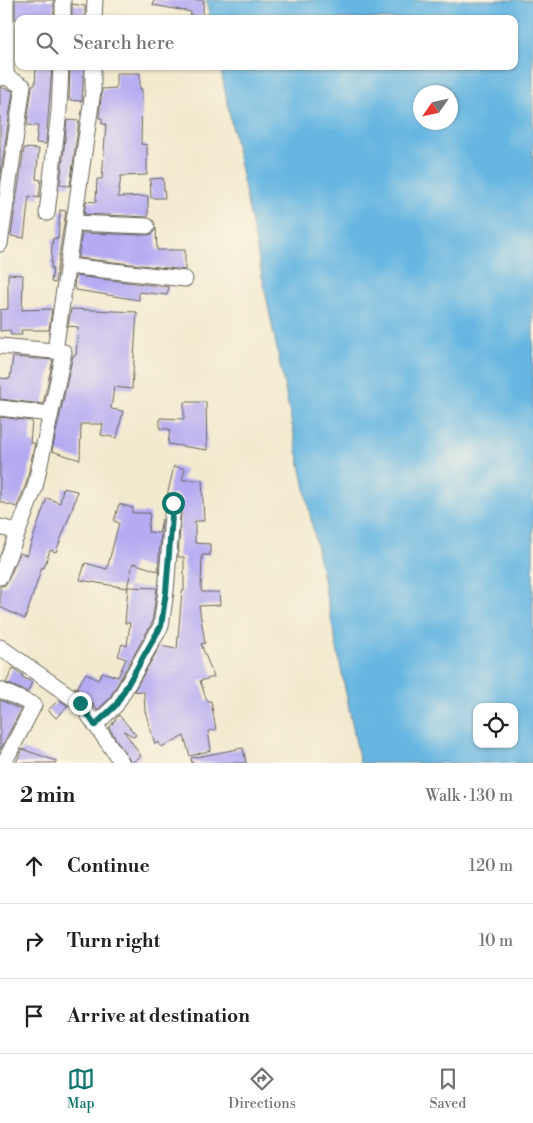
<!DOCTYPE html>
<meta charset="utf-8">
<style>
:root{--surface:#fff;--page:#f2f2f2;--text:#202124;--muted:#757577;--line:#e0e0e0;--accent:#0f766e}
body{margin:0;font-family:"Libre Bodoni",serif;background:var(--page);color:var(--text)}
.controls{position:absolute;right:15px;bottom:15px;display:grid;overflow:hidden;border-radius:10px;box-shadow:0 1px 4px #0004}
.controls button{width:45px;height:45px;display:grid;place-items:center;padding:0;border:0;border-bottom:1px solid var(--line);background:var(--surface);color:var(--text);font:25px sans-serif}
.compass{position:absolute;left:413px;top:85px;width:45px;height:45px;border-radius:50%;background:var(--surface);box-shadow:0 1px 4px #0004;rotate:236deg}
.stop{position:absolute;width:15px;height:15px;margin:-11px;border:4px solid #0f766e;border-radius:50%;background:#fff}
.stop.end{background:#0f766e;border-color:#fff;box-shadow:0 1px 5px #0008}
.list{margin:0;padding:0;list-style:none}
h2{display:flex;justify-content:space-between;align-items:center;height:65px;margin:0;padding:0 20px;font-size:21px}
h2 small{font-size:16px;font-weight:400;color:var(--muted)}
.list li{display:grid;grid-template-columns:32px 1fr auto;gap:15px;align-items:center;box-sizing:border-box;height:75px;padding:0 20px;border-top:1px solid var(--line)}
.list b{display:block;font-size:19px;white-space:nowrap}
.list em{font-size:16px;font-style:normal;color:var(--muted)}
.icon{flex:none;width:28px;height:28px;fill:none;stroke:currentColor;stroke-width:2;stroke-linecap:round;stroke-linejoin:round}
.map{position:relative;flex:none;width:533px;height:763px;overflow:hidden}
.search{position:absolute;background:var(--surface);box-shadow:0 1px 4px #0004;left:15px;right:15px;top:15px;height:55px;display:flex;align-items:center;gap:12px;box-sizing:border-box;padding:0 18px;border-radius:10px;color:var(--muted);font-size:19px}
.sheet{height:290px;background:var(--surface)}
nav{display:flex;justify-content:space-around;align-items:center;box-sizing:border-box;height:70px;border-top:1px solid var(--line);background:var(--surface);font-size:14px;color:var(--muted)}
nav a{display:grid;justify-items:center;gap:2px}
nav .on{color:var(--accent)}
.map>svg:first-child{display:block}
.water{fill:#66b6e1;stroke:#41697e;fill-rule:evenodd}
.building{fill:#b6aaf2}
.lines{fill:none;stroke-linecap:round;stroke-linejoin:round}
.minor-casing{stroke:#67645b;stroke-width:17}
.minor{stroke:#fff;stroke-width:15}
.route{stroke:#0f766e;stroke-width:6}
</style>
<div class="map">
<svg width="533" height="763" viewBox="0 0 533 763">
<rect width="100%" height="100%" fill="#fcf5e5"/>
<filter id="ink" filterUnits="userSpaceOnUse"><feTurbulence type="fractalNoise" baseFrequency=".02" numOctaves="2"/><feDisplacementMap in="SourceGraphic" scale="10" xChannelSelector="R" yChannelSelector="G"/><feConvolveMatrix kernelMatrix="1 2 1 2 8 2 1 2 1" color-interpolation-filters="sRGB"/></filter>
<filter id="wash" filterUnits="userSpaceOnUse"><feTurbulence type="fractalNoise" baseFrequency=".0096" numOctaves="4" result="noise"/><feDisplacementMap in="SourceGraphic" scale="20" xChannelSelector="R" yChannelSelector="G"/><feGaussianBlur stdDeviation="1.12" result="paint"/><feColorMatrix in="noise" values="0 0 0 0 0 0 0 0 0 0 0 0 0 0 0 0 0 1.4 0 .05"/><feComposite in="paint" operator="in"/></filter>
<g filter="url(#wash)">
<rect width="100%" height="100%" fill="#f2eacf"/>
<!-- water -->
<path class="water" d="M206 0H533V763H360L220 66H514V19H210ZM420 92H450V122H420ZM477 707H514V744H477Z"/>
<g id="blocks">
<!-- building -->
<path class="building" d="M15 0H54V19H15Z
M154 0H204L202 19H190L191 12 153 5Z
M72 4 85 6V19H72Z
M36 66H52L46 144 36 143 38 126 27 125 32 85H35Z
M70 66H84L82 101 69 100Z
M116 73H140V89H142L141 144 147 145V175L121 176 118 197 148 196V217L84 214 86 201 96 202 97 179H102L106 124H102V118H99L102 89 116 88Z
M0 87 13 91 0 179Z
M67 120 79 121 70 186 60 185Z
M24 148 39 149 36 179 41 180 39 198 29 196 24 238 11 236Z
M163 178 165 198H151L150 179Z
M60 210 66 211 55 283 51 282 53 269H51L52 246 53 238 58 239Z
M156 228 157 250H185V270L78 258 82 233 147 235 152 234Z
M8 274 23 275 22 310 52 309 49 330H21L22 335H11L10 330 0 331V310L8 309Z
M75 276 169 287 167 295 139 292V300L76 290 74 287Z
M71 309 137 312 132 389 114 387 111 409 123 411 117 438 101 435 103 424H81L80 460 52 451 73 355H76L78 327 68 326Z
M13 357 53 360 43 404 0 399V378L10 379Z
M184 402H206L207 450 168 444 170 429H160V418L184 419Z
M0 417 32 421 30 443H35L26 484 17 507 0 502Z
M174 466 185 469 182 480H202L204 521H195V543L210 544V555H202L201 590 202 592H219L220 605 199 606 205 643 201 644 214 677 200 681 207 701H211L216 730 208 731 211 750 190 756 184 736 161 747 159 742 155 744 145 711 144 692 134 691 160 646 177 649 182 591H184V557H178L182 499 174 494 167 496Z
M63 488 77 491 75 501 56 552 50 550 44 568 42 567 25 619 0 607V586L6 585 20 553 27 555 47 498 60 503Z
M119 504 133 508 132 513H150L148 532 159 533 162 519 158 571 133 563 127 588 80 580 85 563 107 569 119 523 114 521Z
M128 587 157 588 152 623 109 699 97 710 87 697 74 687 77 688 86 673 98 680 102 672 118 677 126 659 118 656 122 644 127 646 130 623H125Z
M13 668 23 675 22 677 32 682 28 692 6 683Z
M0 700 21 710 0 750Z
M59 700 68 706 56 718 48 710Z
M119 715 136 735 134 737 124 731 141 756 131 763 109 728Z
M243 748 246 763H192L191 758Z
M22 749 56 761V763H16Z"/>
</g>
</g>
<g filter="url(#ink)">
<use href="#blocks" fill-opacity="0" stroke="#67645b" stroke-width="1"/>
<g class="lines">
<defs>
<path id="minor" d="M63 19V0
M94 19 95 0
M0 78 6 77V0
M47 213 59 111 61 66
M75 223 147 226
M0 244 23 86 6 77
M68 266 185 279
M0 346 64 352 35 487 18 532 0 527
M55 351 93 91V66
M0 408 50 414
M0 577 18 532
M0 647 80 703 122 763
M0 690 34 705 4 763
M95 725 116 705 161 626 166 591 173 503"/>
</defs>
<!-- minor casing -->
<use href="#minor" class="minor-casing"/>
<!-- minor -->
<use href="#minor" class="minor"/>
</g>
</g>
<g class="lines" filter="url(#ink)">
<!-- route -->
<path class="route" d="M80 703 95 725 116 705 161 626 166 592 173 503"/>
</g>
</svg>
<div class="controls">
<button><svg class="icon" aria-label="locate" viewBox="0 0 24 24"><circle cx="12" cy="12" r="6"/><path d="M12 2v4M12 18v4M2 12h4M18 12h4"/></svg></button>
</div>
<svg class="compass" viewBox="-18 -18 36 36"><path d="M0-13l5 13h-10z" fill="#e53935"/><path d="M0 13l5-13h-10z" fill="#757577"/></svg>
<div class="stop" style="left:173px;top:503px"></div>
<div class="stop end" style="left:80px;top:703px"></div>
<div class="search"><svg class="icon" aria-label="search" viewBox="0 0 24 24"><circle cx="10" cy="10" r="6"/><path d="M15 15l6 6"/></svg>Search here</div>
</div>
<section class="sheet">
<h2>2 min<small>Walk · 130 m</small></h2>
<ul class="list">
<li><svg class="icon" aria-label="ahead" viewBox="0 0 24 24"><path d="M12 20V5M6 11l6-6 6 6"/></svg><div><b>Continue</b></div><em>120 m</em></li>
<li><svg class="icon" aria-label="right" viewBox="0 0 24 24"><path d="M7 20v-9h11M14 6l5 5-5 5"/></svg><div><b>Turn right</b></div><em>10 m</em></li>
<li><svg class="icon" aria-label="arrive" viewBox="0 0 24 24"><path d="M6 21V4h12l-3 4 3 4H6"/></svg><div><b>Arrive at destination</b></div></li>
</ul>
</section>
<nav>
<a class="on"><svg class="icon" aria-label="map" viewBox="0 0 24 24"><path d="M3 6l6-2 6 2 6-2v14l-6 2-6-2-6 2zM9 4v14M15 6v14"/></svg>Map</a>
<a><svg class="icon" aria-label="directions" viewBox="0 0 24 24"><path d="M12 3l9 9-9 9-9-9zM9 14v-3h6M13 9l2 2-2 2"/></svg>Directions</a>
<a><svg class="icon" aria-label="saved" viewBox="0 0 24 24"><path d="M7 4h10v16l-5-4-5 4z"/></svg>Saved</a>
</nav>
